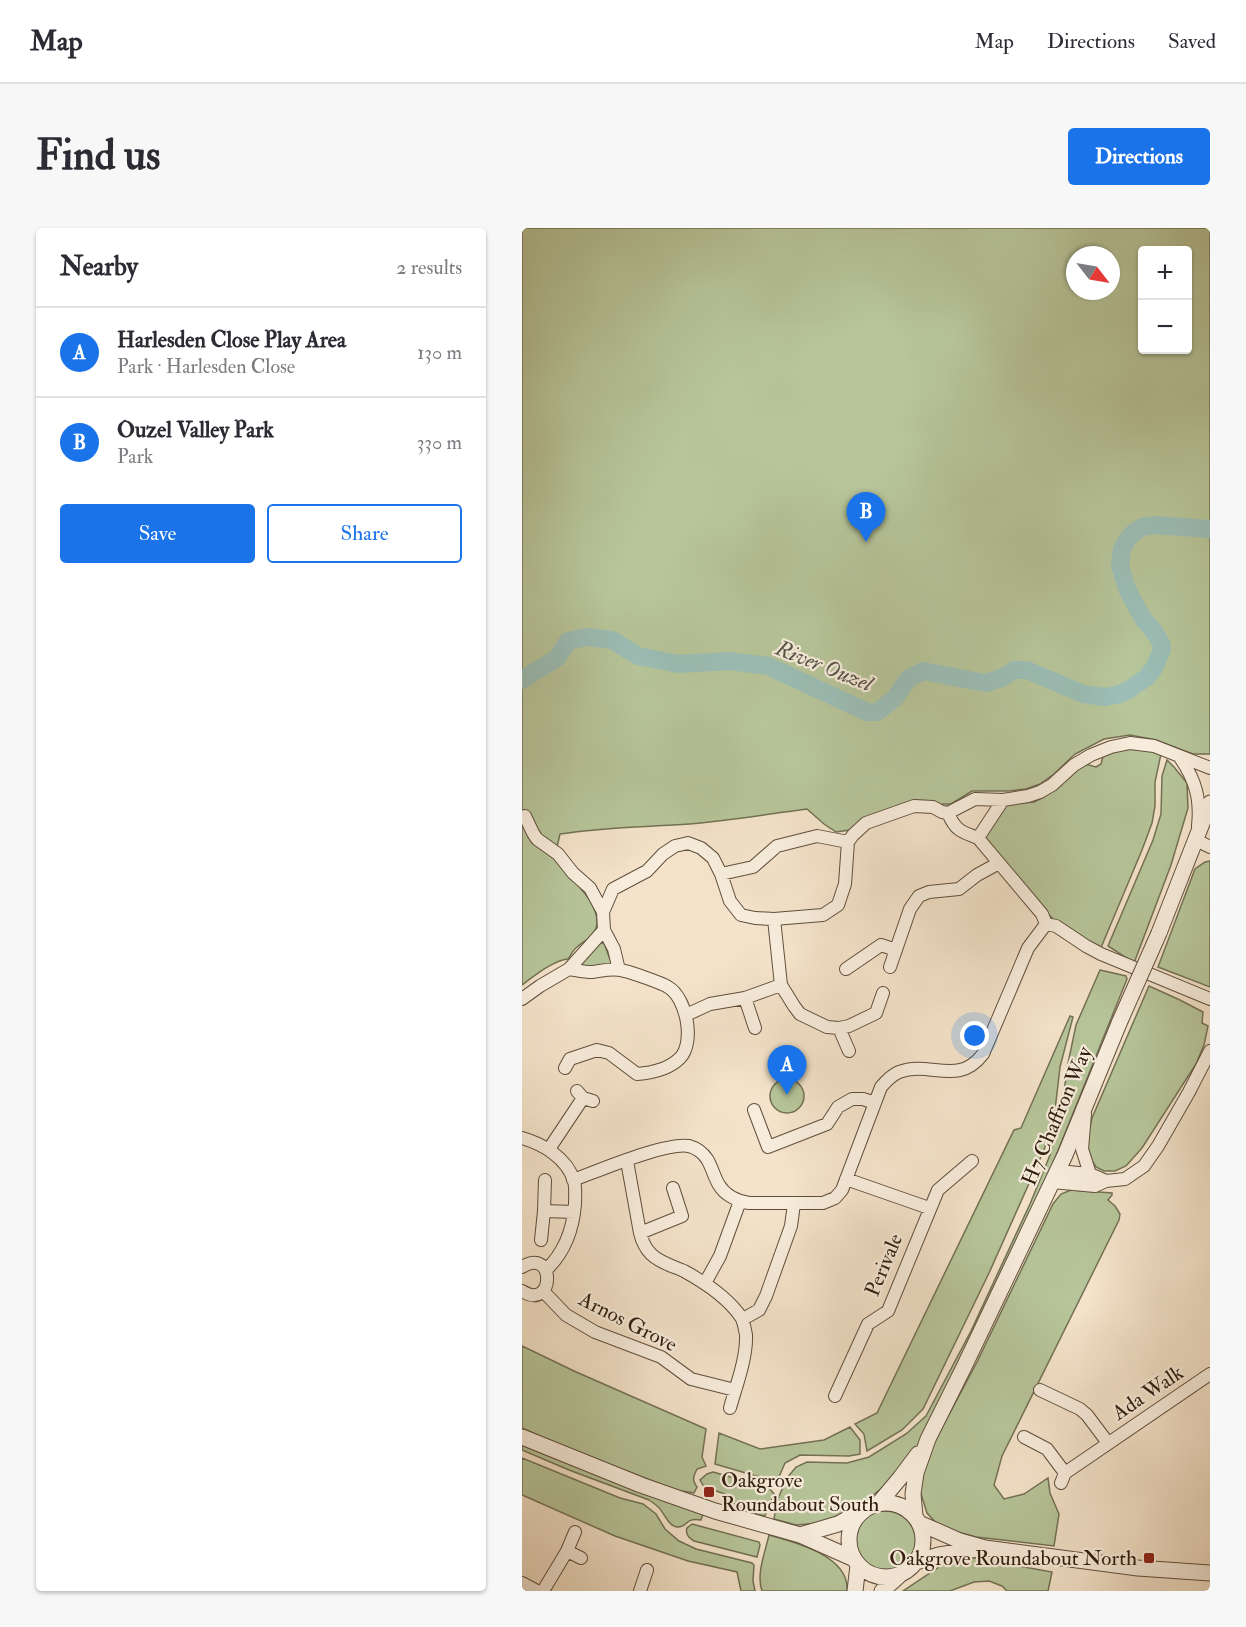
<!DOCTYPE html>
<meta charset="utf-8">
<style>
:root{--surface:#fff;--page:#f7f7f7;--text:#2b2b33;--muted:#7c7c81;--line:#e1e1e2;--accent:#1a73e8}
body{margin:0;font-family:"IM FELL Double Pica",serif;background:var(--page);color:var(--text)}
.controls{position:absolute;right:18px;top:18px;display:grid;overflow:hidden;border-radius:6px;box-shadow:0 2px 4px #0004}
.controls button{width:54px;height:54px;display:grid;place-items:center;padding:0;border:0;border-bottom:2px solid var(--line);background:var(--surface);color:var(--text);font:30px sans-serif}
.compass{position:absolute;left:544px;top:18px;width:54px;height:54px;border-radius:50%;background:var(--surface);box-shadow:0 2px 4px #0004;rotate:121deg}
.you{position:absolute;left:453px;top:808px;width:21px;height:21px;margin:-15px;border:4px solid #fff;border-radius:50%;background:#1a73e8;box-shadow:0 0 0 9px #1a73e833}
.badge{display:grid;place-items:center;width:39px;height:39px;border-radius:50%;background:var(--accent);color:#fff;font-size:20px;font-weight:700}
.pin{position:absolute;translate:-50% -50px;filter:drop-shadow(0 2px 3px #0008)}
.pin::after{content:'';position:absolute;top:32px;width:21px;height:18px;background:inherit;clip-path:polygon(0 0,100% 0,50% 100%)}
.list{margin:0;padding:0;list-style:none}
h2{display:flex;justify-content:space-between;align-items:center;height:78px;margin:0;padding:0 24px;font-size:26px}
h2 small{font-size:20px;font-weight:400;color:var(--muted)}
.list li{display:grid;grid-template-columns:39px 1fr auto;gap:18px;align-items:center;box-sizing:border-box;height:90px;padding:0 24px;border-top:2px solid var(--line)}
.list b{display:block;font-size:22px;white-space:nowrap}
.list p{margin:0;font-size:20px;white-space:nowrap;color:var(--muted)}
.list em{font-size:20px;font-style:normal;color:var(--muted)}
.actions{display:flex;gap:12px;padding:18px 24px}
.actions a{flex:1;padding:14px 0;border:2px solid var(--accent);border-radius:6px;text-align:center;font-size:21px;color:var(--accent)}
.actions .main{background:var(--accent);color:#fff}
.map{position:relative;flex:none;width:688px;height:1363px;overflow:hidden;border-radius:6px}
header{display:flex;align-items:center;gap:36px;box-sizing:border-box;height:84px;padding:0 30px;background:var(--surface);border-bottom:2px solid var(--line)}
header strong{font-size:28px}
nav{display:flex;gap:33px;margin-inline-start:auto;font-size:21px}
.intro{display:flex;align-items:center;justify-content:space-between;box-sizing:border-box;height:144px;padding:0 36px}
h1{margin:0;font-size:42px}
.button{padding:15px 27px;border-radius:6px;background:var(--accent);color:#fff;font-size:21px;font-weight:700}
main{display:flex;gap:36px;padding:0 36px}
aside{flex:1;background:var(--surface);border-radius:6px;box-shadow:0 2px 4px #0004}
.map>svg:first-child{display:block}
.green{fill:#b7c59a;stroke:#737154;stroke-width:1.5;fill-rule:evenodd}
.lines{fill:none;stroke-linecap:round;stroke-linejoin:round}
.river{stroke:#9cbeb6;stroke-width:18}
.minor-casing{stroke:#604e3c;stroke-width:14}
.tertiary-casing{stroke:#604e3c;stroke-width:17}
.minor{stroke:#f8eddd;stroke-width:12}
.tertiary{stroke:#f8eddd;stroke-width:15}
.tertiary-bridge-casing{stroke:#604e3c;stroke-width:17;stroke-linecap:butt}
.tertiary-bridge{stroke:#f8eddd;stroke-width:15}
.poi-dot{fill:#8f2418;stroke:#f8eddd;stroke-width:2}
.labels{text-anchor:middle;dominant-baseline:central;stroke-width:4.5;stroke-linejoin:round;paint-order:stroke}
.street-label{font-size:21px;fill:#2f1d0d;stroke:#f8eddd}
.poi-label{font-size:21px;fill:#2f1d0d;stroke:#f8eddd;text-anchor:start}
.water-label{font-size:22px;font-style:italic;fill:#555548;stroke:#f8eddd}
</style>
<header>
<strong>Map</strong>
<nav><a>Map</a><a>Directions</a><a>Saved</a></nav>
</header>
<div class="intro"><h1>Find us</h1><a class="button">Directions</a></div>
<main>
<aside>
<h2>Nearby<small>2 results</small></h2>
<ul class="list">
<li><span class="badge">A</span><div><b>Harlesden Close Play Area</b><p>Park · Harlesden Close</p></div><em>130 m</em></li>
<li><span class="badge">B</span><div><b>Ouzel Valley Park</b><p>Park</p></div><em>330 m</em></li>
</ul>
<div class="actions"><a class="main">Save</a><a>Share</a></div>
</aside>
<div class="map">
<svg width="688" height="1363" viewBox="0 0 688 1363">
<rect width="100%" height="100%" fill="#f4e3ca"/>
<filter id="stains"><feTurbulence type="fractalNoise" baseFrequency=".00333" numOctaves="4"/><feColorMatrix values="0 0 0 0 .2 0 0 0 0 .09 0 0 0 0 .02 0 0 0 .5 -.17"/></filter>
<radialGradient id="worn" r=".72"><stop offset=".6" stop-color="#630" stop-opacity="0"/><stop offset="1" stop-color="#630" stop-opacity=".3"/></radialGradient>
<!-- green -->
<path class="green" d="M0 0H688V526H671L634 512 608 507 582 511 553 526 532 546 518 556 504 561 486 563H450L429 576H420V579L409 575 388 574 370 583 341 590 328 602 314 604 302 596 285 581C246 586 206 593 167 596 124 599 81 599 38 606L35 619 17 608 11 602 5 588H2L9 609 31 626 47 645 61 658 59 661C70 673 82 693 70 707 66 712 59 715 55 719 51 722 49 727 46 731 32 732 12 748 0 757ZM620 22H666V122H620ZM553 27H589V63H553Z
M620 520 639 526 633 554V578L630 595 620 622 578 722C561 712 542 702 528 688 504 665 484 636 463 609L481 580 487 576 512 574 522 569 550 543 563 536 574 539 579 536 581 528 588 523Z
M645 532 652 539 665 555 666 580 649 637 612 735 586 718 631 612 639 586 640 548Z
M688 633V759L636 739 673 641 683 634Z
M79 715H82L89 734 87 738 58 739C63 728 69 722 79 715Z
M578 742 604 748 605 751 521 960 404 1205 379 1244 350 1268 323 1285 297 1295 274 1297 252 1291 255 1273 265 1250 274 1239 285 1234 325 1235 347 1229 384 1206 404 1188 449 1103 508 976 528 927 540 881 545 840 554 797Z
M627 758 658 772 681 784 680 795 686 798 682 817 674 836 620 920 604 938 593 943H582L574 939 567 928 565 913 570 890Z
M548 788 551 789 538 839 532 891 522 922 467 1045 401 1181 380 1202 345 1223 342 1206 333 1196 355 1185 492 902 499 900Z
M248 868a17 17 0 1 1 34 0a17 17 0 1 1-34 0Z
M549 962 590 965V967L586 972 593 978 598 986 597 992 480 1228 472 1257 482 1271 502 1266 526 1250 528 1265 537 1286 532 1318 454 1309 418 1299 405 1285 399 1266 400 1244 406 1226 455 1134 531 976 539 966Z
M0 1118 52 1143 184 1201 180 1229 184 1238 175 1241C171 1249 170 1252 175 1259L172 1265 154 1262 37 1217 0 1200Z
M328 1199 338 1212V1226L327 1228 278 1227 263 1235 256 1251 251 1253 193 1236 197 1205 238 1221 302 1212Z
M0 1217 181 1286 179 1292C163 1289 166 1299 156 1299 146 1299 142 1283 135 1278 133 1276 130 1274 127 1272L47 1242 0 1222Z
M0 1230 98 1270 121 1276 134 1286 143 1301 157 1313 174 1321 230 1335 232 1337 231 1353 233 1363H219L215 1344 166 1333 93 1308 0 1267Z
M191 1244 247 1260 252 1266 243 1288 229 1285 209 1274 203 1266 182 1259 178 1252 185 1246Z
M332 1314a31 31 0 1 1 62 0a31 31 0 1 1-62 0Z
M170 1296 237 1314 238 1317 235 1329 172 1313C167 1310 163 1306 165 1300Z
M247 1307C273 1314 328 1328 325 1363H240C234 1346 243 1325 247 1307Z
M447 1329 530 1344 526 1363H485L480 1358 467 1353 452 1354 428 1363H381L423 1335Z"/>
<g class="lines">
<!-- river -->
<path class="river" d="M0 452 35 430 46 413 65 409 90 412 116 428 156 436 207 433 246 438 345 484H355L373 470 386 451 401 443 463 455 480 450 492 442H505L561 466 583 469 594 467 605 463 625 449 632 440 640 422V417L634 406 620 389 605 361 598 338 600 321 605 312 611 305 620 299 633 297 688 301"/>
<defs>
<path id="minor" d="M657 528C673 551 679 570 676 598
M481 572 456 610 520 686 524 696 534 698 564 718 579 726 688 771
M426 585C433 602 439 604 456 610
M3 588 11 605 15 611 36 626 51 645 68 660 81 684
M674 612 688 619
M199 646 231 639 255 618 295 608 326 614
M252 691 259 757 272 778 278 786 305 799 317 800 327 798 354 785 361 765
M82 702 92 721 97 742
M368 739 388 681 397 668 407 664 437 661 455 647 477 635
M324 741 359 717 374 722
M223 770 233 800
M0 771 18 758 47 741 82 702 81 684 91 661 125 643 141 626 153 618 166 615 179 620 191 630 199 646 208 673 219 687 233 690 252 691 301 687 316 677 323 656 326 614 331 607 344 595 392 578 411 579 420 584 426 585 453 571 481 572 506 568 518 564 530 557 552 537 569 527 589 519 608 515 632 518 688 540
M164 787 188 776 223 770 259 757
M317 800 327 823
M43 840 48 831 75 822 87 825 115 846C129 845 147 841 158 830 173 815 165 770 146 759 140 755 106 743 98 742 89 740 79 743 70 744 62 744 54 742 47 741
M55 863 61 870 71 873
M232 882 246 919 305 896 316 879 330 871H341L353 875
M563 886 560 921 568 946
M0 910C21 916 45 930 52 953 54 960 53 968 53 976 51 1002 43 1024 24 1042
M27 921 61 870
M105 933 118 1005C120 1013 123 1020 129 1026 138 1035 151 1038 162 1043 182 1054 206 1070 219 1089 222 1094 223 1102 224 1107 225 1130 214 1158 208 1180
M324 951 407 980
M51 952C76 943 143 914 167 918 174 920 181 925 185 931 190 939 192 949 197 957 203 967 215 973 227 975H301L313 970 320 962 359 859C364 853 370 847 377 844 408 832 436 859 461 826L506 720 524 696
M584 953 603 951 622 938 636 918 667 864 688 823
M530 954 573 958 584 953 568 946 535 943
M22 983 52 984
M118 1005 160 988 151 960
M19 1012 22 983 23 952
M0 1039C34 1018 33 1084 0 1063
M183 1055 198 1028 218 973
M21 1063 44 1087 73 1104 139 1129 169 1151 213 1162
M221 1091 237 1082 244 1068 269 998 272 976
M518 1162 558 1181 565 1187 586 1215
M313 1168 346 1096 366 1083 416 962 450 933
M502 1209 525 1221 543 1245
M539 1255 543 1245 688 1146
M45 1323 59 1330
M0 1355 15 1363
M21 1363 45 1323 53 1304
M118 1363 125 1342"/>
<path id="tertiary" d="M637 705 688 575
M0 1209 119 1257 193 1283 278 1307 332 1331
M327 1312a37 37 0 1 1 74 0a37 37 0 1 1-74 0Z
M357 1275 378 1250 396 1226
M393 1288 391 1266 394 1245 406 1211 441 1141 543 927 598 793
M397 1295 438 1313 463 1320 616 1340 688 1345
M278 1307 316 1296 336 1285
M394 1334 417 1327 455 1321
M333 1363 336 1337
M360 1363 378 1347"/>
</defs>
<!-- minor casing -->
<use href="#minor" class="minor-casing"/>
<!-- tertiary casing -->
<use href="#tertiary" class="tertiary-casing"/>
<!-- minor -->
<use href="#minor" class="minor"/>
<!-- tertiary -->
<use href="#tertiary" class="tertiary"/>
<defs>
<path id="tertiary-bridge" d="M598 793 637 705"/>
</defs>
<!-- tertiary-bridge casing -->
<use href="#tertiary-bridge" class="tertiary-bridge-casing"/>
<!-- tertiary-bridge -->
<use href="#tertiary-bridge" class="tertiary-bridge"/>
</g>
<!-- markers -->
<g class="poi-dot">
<rect x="181" y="1258" width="12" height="12" rx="3"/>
<rect x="621" y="1324" width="12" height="12" rx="3"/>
</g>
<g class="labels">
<!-- street labels -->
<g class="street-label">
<text transform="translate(535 888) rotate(-67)">H7 Chaffron Way</text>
<text transform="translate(362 1037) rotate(-67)">Perivale</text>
<text transform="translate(106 1094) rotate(27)">Arnos Grove</text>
<text transform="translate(626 1165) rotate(-34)">Ada Walk</text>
</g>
<!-- poi labels -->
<g class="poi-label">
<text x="199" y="1252">Oakgrove<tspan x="199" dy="24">Roundabout South</tspan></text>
<text x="615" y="1330" text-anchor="end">Oakgrove Roundabout North</text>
</g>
<!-- water labels -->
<g class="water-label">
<text transform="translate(302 438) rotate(22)">River Ouzel</text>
</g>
</g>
<rect width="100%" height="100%" filter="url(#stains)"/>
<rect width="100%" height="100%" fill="url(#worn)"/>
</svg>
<div class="controls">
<button>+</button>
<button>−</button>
</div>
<svg class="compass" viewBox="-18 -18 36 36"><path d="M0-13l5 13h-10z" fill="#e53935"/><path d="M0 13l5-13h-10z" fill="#7c7c81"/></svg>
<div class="you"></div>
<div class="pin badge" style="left:265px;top:867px">A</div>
<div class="pin badge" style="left:344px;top:314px">B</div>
</div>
</main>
